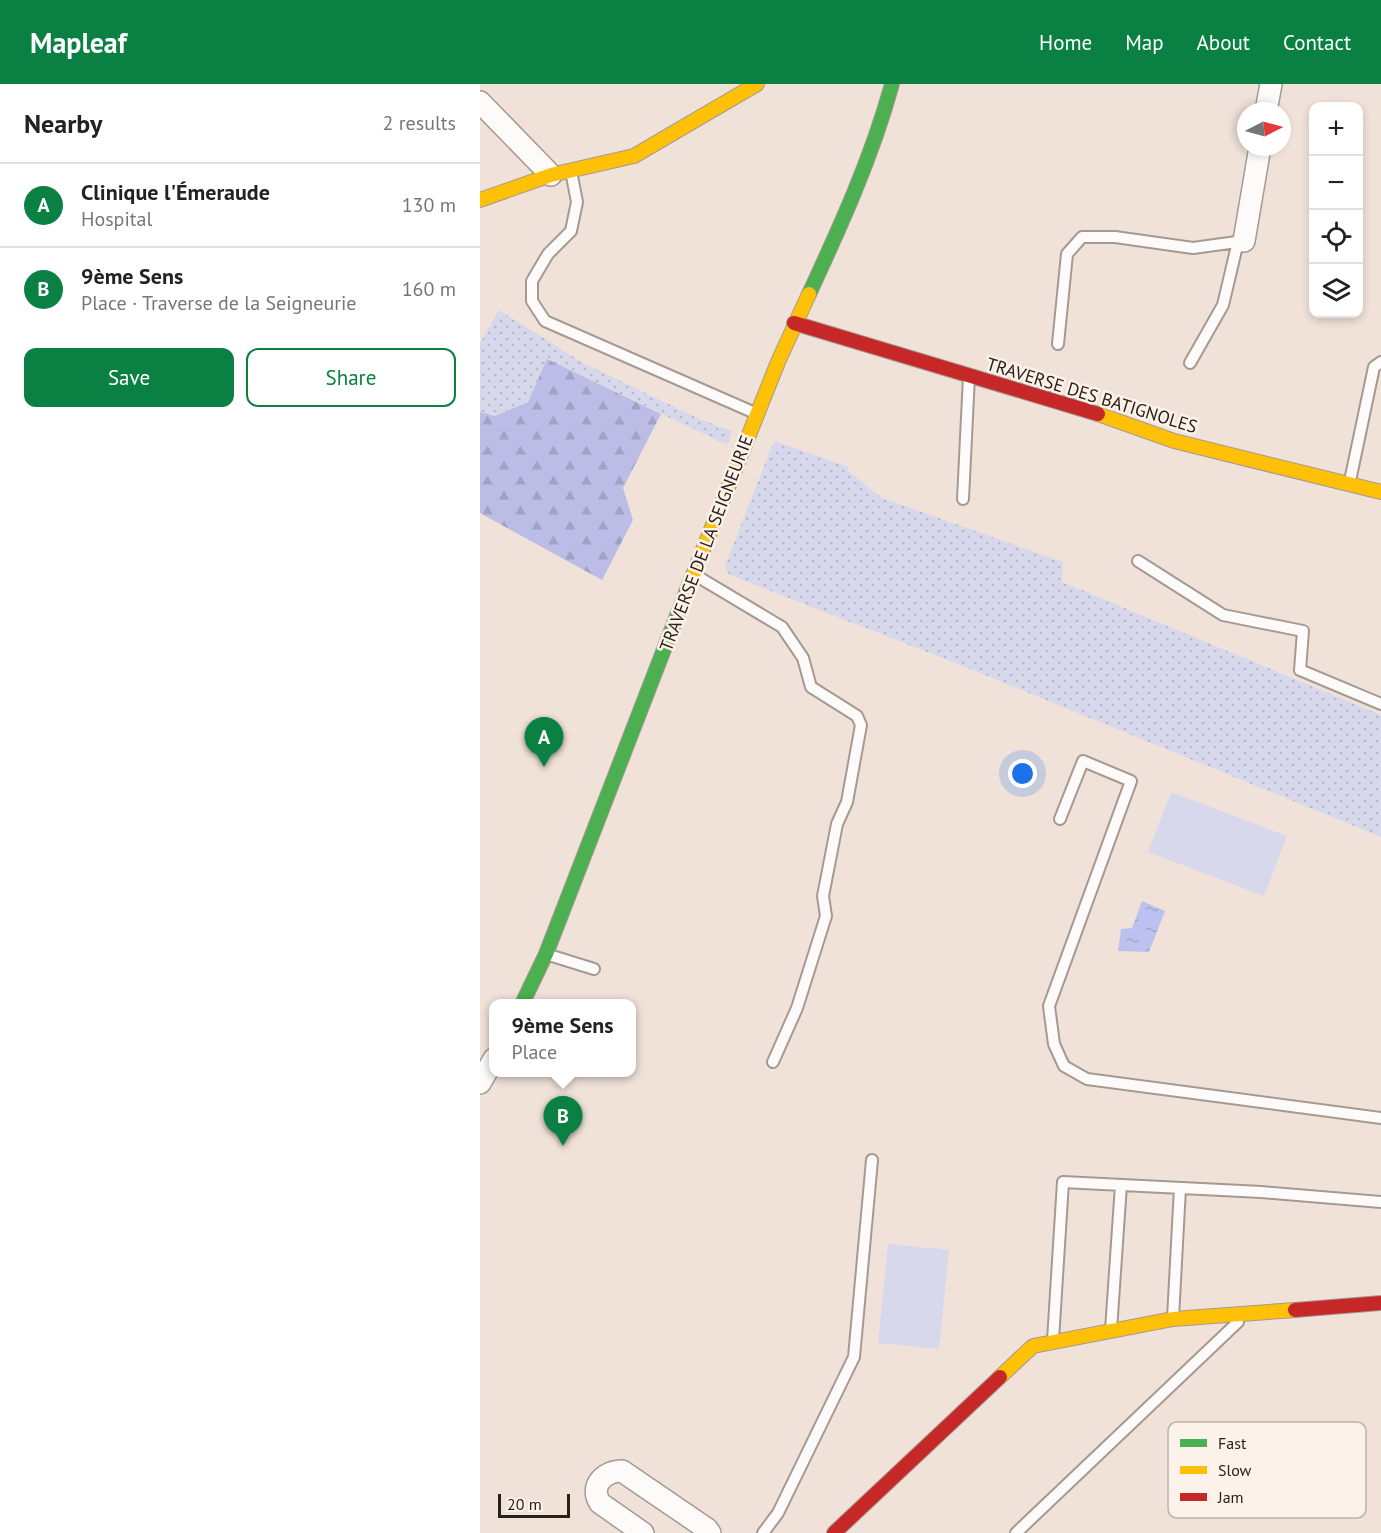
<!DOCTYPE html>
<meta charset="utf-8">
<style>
:root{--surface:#fff;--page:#f6f6f6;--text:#222;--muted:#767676;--line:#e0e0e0;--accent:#0b8043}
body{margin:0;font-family:"PT Sans",sans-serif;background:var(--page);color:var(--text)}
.controls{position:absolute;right:18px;top:18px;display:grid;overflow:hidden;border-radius:12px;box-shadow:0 3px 9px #0003}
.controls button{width:54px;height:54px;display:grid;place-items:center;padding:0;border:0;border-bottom:2px solid var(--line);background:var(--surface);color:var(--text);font:30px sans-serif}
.compass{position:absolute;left:757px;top:18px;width:54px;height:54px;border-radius:50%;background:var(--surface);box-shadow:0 3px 9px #0003;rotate:84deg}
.scale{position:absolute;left:18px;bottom:15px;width:72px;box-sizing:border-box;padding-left:6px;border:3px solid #292018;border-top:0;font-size:16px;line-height:21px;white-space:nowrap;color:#292018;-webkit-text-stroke:4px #fcf2e9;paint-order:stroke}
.you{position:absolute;left:543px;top:690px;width:21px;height:21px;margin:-15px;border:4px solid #fff;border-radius:50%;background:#1a73e8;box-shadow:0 0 0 9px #1a73e833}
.badge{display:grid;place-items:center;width:39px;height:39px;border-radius:50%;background:var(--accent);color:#fff;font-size:20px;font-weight:700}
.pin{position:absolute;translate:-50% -50px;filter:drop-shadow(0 2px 3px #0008)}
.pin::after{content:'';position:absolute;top:32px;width:21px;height:18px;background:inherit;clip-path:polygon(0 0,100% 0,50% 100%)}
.popup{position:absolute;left:9px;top:915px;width:147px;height:78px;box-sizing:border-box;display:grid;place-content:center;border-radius:12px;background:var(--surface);filter:drop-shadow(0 2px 4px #0005);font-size:20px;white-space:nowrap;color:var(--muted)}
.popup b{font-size:22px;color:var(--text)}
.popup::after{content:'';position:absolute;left:50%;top:100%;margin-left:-12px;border:12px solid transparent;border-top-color:var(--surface)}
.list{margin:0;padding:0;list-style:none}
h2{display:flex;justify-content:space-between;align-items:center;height:78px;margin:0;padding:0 24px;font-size:26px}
h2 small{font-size:20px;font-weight:400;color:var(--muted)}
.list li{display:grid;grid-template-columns:39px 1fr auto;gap:18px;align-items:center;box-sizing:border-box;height:84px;padding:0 24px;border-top:2px solid var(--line)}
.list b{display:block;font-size:22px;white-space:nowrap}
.list p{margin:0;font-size:20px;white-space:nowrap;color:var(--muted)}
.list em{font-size:20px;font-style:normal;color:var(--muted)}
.actions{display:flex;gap:12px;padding:18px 24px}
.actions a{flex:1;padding:14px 0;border:2px solid var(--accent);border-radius:12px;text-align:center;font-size:21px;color:var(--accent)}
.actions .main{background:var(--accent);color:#fff}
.icon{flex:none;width:33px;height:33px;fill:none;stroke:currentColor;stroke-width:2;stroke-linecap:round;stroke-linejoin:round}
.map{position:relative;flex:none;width:901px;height:1449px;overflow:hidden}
header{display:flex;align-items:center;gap:36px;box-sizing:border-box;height:84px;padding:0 30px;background:var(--accent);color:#fff}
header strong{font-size:28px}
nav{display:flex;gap:33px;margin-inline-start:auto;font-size:21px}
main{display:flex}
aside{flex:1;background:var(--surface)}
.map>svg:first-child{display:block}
.grass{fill:url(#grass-dots)}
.forest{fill:url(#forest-firs)}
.pitch{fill:#d8d8ed}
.water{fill:url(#water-ripples)}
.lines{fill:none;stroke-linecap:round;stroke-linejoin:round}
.lane-casing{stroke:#a49a92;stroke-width:14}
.street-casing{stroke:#a49a92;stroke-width:24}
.fast-casing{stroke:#a49a92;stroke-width:16}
.slow-casing{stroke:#a49a92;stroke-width:16}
.jam-casing{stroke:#a49a92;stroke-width:16}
.lane{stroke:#fdfbf9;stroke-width:10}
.street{stroke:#fdfbf9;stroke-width:21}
.fast{stroke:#4caf50;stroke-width:14}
.slow{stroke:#ffc107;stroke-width:14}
.jam{stroke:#c62828;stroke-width:14}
.labels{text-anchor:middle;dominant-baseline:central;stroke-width:5;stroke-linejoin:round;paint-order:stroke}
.street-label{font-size:18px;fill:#292018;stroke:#fcf2e9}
.key{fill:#fcf2e9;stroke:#bdb3aa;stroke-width:1.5}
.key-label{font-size:16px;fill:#292018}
</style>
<header>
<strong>Mapleaf</strong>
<nav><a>Home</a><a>Map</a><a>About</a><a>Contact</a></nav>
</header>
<main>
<aside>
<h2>Nearby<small>2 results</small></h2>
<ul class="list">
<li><span class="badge">A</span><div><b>Clinique l'Émeraude</b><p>Hospital</p></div><em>130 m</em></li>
<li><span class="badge">B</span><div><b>9ème Sens</b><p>Place · Traverse de la Seigneurie</p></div><em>160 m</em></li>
</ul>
<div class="actions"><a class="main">Save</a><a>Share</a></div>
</aside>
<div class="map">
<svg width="901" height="1449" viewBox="0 0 901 1449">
<defs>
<pattern id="grass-dots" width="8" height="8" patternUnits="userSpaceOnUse" patternTransform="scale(1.5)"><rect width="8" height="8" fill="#d8d8ed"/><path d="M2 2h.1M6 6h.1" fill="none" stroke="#b9b9ca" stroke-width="1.8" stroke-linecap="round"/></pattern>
<pattern id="forest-firs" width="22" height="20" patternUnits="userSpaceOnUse" patternTransform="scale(1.5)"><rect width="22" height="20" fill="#bbbde7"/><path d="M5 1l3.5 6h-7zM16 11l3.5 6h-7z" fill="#a1a2c5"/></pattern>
<pattern id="water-ripples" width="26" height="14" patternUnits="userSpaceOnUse" patternTransform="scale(1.5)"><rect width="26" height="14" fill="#bcc2ef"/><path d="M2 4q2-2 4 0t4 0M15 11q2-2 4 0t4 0" fill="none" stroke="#a2a6cc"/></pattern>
</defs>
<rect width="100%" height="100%" fill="#f0e2d8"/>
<!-- grass -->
<path class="grass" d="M19 226 105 280 222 336 252 347 247 361 67 275 48 318 15 332 0 328V259Z
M294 357 369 383 368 387 402 414 583 478 582 498 901 631V753L483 582 250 491 247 488 245 482Z"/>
<!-- forest -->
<path class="forest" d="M67 275 181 330 143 404 153 436 122 496 0 429V328L15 332 48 318Z"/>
<!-- pitch -->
<path class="pitch" d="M691 708 807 752 784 812 668 768Z
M408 1160 469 1166 459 1265 398 1259Z"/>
<!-- water -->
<path class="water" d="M662 817 685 827 669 868 638 867 641 845 652 844Z"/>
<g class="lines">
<defs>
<path id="lane" d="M91 87 97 118 91 147 68 170 52 197V217L65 237 275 329
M578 260 587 170 602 153H635L713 164 764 157
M710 279 743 221 756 166 764 157
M870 397 894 283 901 278
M483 415 489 292
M658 477 743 531 823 547 820 586 901 620
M215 491 302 543 323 574 331 603 377 632 381 641 367 718 357 740 343 812 346 832 317 924 293 978
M580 735 603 677 651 697 569 922 574 960 584 982 607 995 901 1034
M69 871 114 885
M693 1234 700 1104
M631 1246 641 1101
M573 1256 583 1098 781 1108 901 1118
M283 1449 298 1429 374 1273 392 1076
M536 1449 758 1238"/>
<path id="street" d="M0 18 71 91
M786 27 791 0
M764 157 780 63
M0 999 14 975
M163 1449 120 1419C109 1402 124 1387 142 1387L227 1445 230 1449"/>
<path id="fast" d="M329 210C361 141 392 73 412 0
M42 920 66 870 207 506"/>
<path id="slow" d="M0 116 71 91 154 72 277 0
M618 330 694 357 901 408
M207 506 298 278 329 210
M520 1293 553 1262 693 1235 815 1226"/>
<path id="jam" d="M314 239 618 330
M815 1226 901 1219
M354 1449 520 1293"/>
</defs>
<!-- lane casing -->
<use href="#lane" class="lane-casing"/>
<!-- street casing -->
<use href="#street" class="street-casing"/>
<!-- fast casing -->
<use href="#fast" class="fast-casing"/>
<!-- slow casing -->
<use href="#slow" class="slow-casing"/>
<!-- jam casing -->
<use href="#jam" class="jam-casing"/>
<!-- lane -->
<use href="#lane" class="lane"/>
<!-- street -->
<use href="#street" class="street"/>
<!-- fast -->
<use href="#fast" class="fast"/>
<!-- slow -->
<use href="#slow" class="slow"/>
<!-- jam -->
<use href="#jam" class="jam"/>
</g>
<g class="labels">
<!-- street labels -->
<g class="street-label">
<text transform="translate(612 311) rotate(17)">TRAVERSE DES BATIGNOLES</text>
<text transform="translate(226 459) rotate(-69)">TRAVERSE DE LA SEIGNEURIE</text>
</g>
</g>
<!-- legend -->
<rect x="688" y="1338" width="198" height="96" rx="9" class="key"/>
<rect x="700" y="1355" width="27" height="8" fill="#4caf50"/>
<rect x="700" y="1382" width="27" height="8" fill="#ffc107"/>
<rect x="700" y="1409" width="27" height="8" fill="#c62828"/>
<g class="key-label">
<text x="738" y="1365">Fast</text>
<text x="738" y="1392">Slow</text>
<text x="738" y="1419">Jam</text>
</g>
</svg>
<div class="controls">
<button>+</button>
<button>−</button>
<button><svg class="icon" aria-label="locate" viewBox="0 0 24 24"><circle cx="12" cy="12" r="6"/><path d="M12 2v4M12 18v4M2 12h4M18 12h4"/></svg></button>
<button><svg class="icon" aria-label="layers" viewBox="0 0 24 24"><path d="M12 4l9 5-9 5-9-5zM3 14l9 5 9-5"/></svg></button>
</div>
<svg class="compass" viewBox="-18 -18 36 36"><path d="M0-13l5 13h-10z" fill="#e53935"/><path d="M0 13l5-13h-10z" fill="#767676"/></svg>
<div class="scale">20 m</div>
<div class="you"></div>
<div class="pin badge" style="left:64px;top:683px">A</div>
<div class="pin badge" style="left:83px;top:1062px">B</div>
<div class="popup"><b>9ème Sens</b>Place</div>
</div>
</main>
